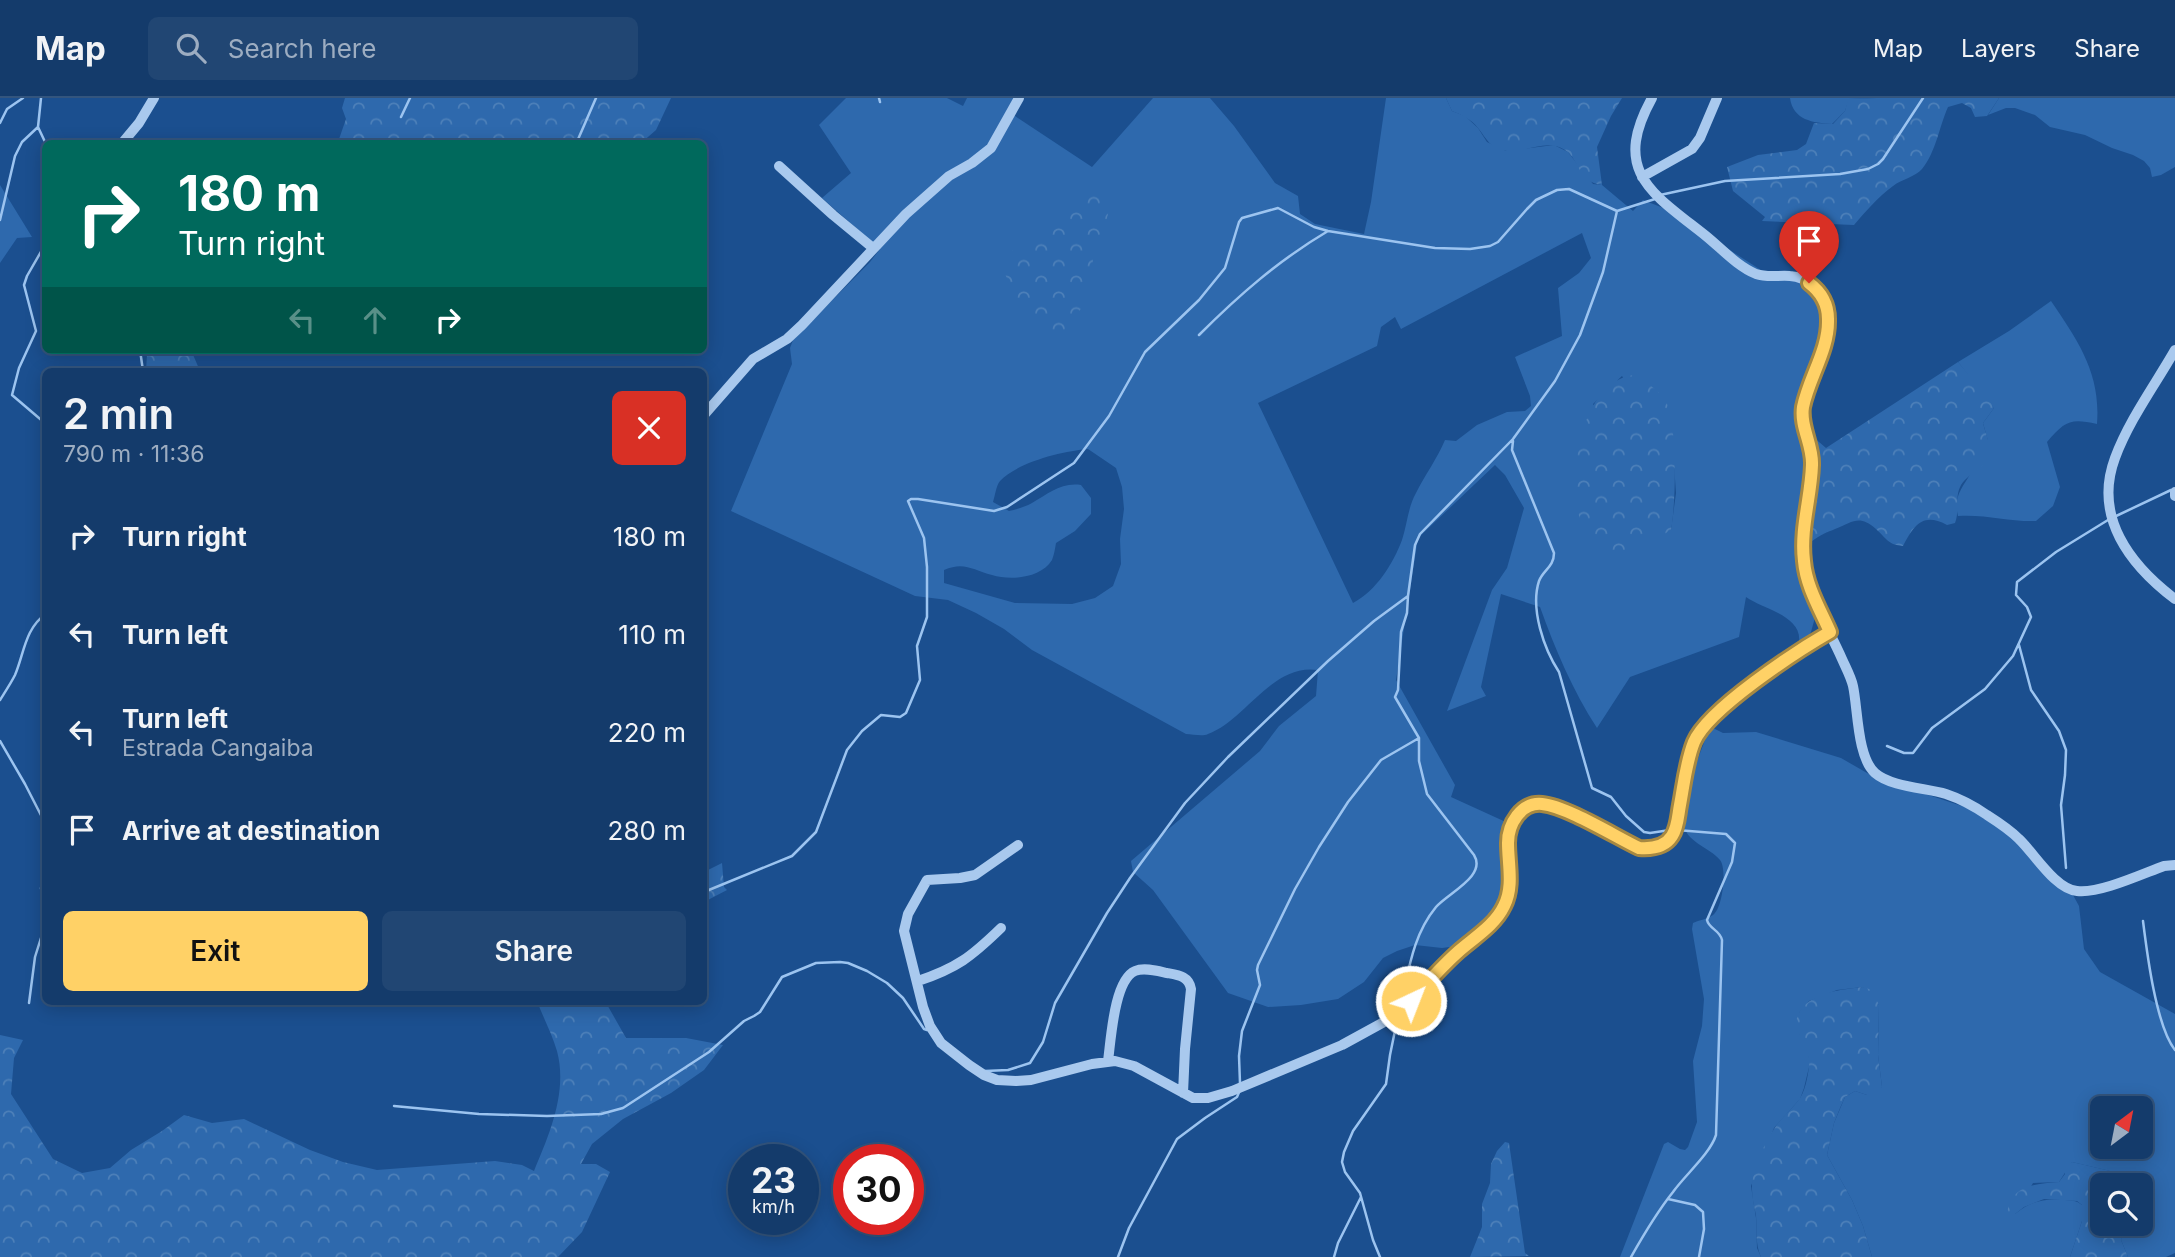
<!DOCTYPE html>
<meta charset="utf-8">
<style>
body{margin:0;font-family:Inter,sans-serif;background:#214673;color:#f1f3f6;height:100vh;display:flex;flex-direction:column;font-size:26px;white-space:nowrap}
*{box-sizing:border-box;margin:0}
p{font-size:23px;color:#9dadc1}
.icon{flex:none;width:38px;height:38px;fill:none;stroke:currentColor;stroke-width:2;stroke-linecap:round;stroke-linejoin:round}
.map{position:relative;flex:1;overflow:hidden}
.side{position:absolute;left:42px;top:270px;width:665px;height:637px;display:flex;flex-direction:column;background:#143b6b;border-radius:10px;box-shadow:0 4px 18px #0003,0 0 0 2px #33557e}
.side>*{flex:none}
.top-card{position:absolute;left:42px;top:42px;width:665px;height:214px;border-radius:10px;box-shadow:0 4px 18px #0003,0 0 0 2px #33557e;background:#00695c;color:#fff;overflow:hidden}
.needle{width:46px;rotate:32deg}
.controls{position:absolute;left:2090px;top:998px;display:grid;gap:14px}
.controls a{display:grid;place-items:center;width:63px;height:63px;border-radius:10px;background:#143b6b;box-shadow:0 4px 18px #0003,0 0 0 2px #33557e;font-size:35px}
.speed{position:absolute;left:728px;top:1046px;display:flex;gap:14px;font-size:35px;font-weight:700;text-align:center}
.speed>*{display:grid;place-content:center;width:91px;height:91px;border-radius:50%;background:#143b6b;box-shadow:0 4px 18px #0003,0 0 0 2px #33557e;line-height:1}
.speed small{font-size:18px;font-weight:400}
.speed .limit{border:10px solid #d22;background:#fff;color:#111}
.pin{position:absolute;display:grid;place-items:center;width:60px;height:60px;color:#fff;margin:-72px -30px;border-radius:50% 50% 50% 0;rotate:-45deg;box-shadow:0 0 7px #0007}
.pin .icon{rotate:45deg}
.me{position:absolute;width:77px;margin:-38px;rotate:43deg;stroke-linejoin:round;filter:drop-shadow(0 0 5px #0008)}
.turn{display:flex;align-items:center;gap:24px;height:147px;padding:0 21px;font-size:32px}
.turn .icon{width:91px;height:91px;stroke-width:2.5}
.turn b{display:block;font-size:49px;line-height:60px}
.lanes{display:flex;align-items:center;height:66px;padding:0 21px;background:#0003;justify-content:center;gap:35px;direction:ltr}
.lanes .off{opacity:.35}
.round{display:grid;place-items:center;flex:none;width:74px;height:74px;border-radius:10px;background:#214673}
.summary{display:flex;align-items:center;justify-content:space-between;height:119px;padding:0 21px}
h1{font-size:42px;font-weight:600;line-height:52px}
.action{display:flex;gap:14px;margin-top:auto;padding:14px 21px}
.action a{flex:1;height:80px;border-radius:10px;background:#ffd166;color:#111;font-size:28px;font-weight:600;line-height:80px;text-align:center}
.action a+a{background:#214673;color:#f1f3f6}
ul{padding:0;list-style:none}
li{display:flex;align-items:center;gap:21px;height:98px;padding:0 21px}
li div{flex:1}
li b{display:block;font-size:26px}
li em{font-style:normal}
header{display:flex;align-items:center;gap:42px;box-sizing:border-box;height:98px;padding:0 35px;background:#143b6b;border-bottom:2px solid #33557e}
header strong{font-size:33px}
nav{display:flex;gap:38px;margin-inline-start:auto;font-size:24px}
.search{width:490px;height:63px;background:#214673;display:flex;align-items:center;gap:18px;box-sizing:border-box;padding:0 24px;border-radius:10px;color:#9dadc1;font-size:26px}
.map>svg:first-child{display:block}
</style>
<header>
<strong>Map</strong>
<div class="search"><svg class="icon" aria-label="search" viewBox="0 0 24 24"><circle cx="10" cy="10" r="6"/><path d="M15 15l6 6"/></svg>Search here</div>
<nav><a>Map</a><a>Layers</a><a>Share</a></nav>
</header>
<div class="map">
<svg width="2175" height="1159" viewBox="0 0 2175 1159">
<defs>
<pattern id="forest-crowns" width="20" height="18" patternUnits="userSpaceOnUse" patternTransform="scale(1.75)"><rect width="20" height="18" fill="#2e69ad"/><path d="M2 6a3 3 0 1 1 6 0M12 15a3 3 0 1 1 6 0" fill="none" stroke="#4d80b9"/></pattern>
</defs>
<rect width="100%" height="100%" fill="#1b4f8f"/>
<!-- grass -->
<path fill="#2e69ad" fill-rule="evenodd" d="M846 0H947L963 8 967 0H1017L1012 16 1092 69 1153 0H1210L1234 28 1275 85 1298 98 1300 116 1315 126 1364 136 1371 104 1386 0H1446L1452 13 1465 18 1478 30 1487 44 1506 53 1554 47 1568 54 1593 86 1602 87 1633 113 1643 102 1666 111 1778 183 1805 176C1847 201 1810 237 1826 268L1812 292 1808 311 1818 374 1814 398 1811 444 1807 461 1819 505 1811 534 1804 545 1798 549C1807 518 1764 512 1746 499L1739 539 1630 579 1597 630C1573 593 1555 551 1540 509L1501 496 1481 589 1486 598 1447 613 1492 492 1507 470 1524 410 1505 377 1495 367 1418 440 1396 582 1455 687 1451 699 1508 725 1507 784 1497 816 1457 848 1442 850 1415 847 1397 853 1383 860 1364 884 1338 901 1301 907 1268 909 1228 895 1153 792 1133 774 1131 763 1260 653 1279 628 1316 598 1318 572C1272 565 1246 622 1208 636 1202 639 1193 636 1186 636L1032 552 1004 531 976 515 948 502 915 498 731 413 792 266 790 250 793 242 870 164 880 151 822 100 851 75 819 27ZM1582 135 1591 160 1579 175 1558 190 1562 238 1515 259 1530 298 1531 308 1525 313 1507 314 1477 327 1456 343 1445 342C1437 361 1425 377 1416 395 1408 409 1407 427 1402 442 1393 466 1376 493 1353 505L1258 305 1377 248 1381 229 1395 219 1401 231ZM1622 278 1674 367 1676 395 1671 432 1593 306ZM1088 351 1116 370 1122 389 1124 411 1120 441 1121 466 1113 488 1095 500 1072 506 1015 505 944 485V472C964 463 973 472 992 477 1011 483 1041 480 1052 462 1054 457 1055 451 1056 445L1075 433 1091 416V400L1081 387C1061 384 1048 396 1032 405 1025 409 1017 411 1009 413L993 404C995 398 996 388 1000 383 1018 364 1063 353 1088 351Z
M1790 0H1877L1849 1 1845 13 1832 26C1813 25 1793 22 1790 0Z
M1999 0H2175V69L2161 77 2152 79 2150 70 2144 63 2133 57 2112 50 2085 37 2050 29 2035 17 2015 10H2006L1988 17Z
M0 87 32 139 17 140 0 165Z
M2051 203C2078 243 2101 275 2097 326 2070 320 2065 323 2047 344L2060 389 2053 408 2036 423C2010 424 1985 416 1958 418 1953 399 1962 390 1971 375 1977 365 1982 354 1988 343L1983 325 1994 310 1958 264 2009 233Z
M1713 630 1723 635 1756 634 1841 660 1874 679 1974 712 2009 736 2061 790 2073 797 2079 808 2084 851 2100 874 2175 916V1155L2166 1159H2128L2121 1142 2123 1125H2140V1087H2136L2131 1078 2072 1064 2059 1084 2033 1085 2015 1116C2030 1103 2045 1100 2065 1102 2073 1103 2076 1102 2082 1107V1123L2070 1159H1872L1863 1128 1852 1102 1827 1057 1834 1025 1845 999 1855 993 1867 997 1882 989 1878 957 1879 907 1863 889 1837 892 1809 903 1799 915V935L1806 945 1810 965 1804 990 1800 1001 1774 1030 1751 1088 1756 1120 1757 1150 1761 1159H1620L1664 1046 1668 1044 1680 1051 1685 1052 1688 1049 1697 1024 1693 963 1702 928 1704 901 1692 831 1693 825C1699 822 1708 821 1713 817 1723 810 1727 770 1720 762 1710 750 1689 745 1684 729 1678 708 1701 653 1709 632ZM2102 1010H2140V1048H2102Z"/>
<!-- forest -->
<path fill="url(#forest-crowns)" d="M345 0H671L656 32 641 45H341L338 44 346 21 342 10Z
M1446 0H1622L1611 18 1597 49 1602 87C1577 84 1581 63 1565 52 1546 40 1527 55 1507 53 1490 51 1487 41 1478 30 1471 21 1462 17 1452 13Z
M1877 0H1999L1987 18 1975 19 1971 10 1962 5 1948 9C1939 29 1936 54 1922 71 1915 79 1902 81 1893 88 1878 99 1866 113 1854 127L1762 123 1765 119 1733 93 1727 69 1758 57 1797 52 1806 46 1814 25 1833 26 1845 13 1848 1Z
M1097 80 1111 100 1107 121 1093 151V178L1086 201 1073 225 1059 240C1028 226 1013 193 999 164Z
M165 252H191L200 273H146L147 257Z
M1958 264 1990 302 1994 310 1983 325C1985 334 1990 345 1990 353 1989 369 1969 374 1961 387 1954 400 1960 413 1955 425L1947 427C1923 414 1914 427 1903 448 1888 447 1886 440 1876 431 1859 416 1853 424 1835 431 1823 436 1822 436 1811 444L1814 398 1818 374 1812 338 1826 350Z
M1635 277C1645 284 1658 291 1665 302 1678 323 1676 407 1671 432L1633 454 1612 456C1599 445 1582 432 1578 414 1568 372 1583 281 1635 277Z
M722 765 724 789 727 792 704 804V774Z
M1863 889 1872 892 1879 907 1878 957 1882 989 1876 997H1867L1855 993 1845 999 1840 1010 1834 1025 1827 1057 1852 1102 1863 1128 1872 1159H1761C1755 1146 1757 1131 1756 1117 1754 1108 1752 1100 1752 1091 1751 1072 1764 1047 1774 1031 1780 1021 1790 1013 1798 1003 1805 995 1808 978 1809 968 1811 948 1788 931 1800 913 1814 893 1841 892 1863 889Z
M537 903H605L626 940H686L723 947 704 972 671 995 623 1021 592 1046 581 1066H596L610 1074 582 1134 558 1159H0V937L23 942 14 960 11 996 53 1061 82 1075 110 1070 131 1052 162 1033 184 1017 212 1025 244 1021 310 1052 343 1064 377 1072 495 1063 522 1067 534 1073C549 1037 568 994 557 953 552 936 543 919 537 903Z
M1505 1044 1509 1045 1525 1155 1529 1158 1470 1159 1482 1129V1106L1490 1085 1491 1066 1497 1053Z
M2072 1064 2132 1078 2136 1087H2102V1125H2123L2121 1142 2128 1159H2070L2082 1123V1107L2077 1103 2044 1101 2024 1109 2015 1116 2007 1117C2010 1087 2035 1086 2059 1084L2065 1076V1069Z"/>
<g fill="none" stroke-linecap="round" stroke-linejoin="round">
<!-- stream -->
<path stroke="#9cc4f0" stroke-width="2.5" d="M41 0 38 29 46 46
M879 0 880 4
M401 19 410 0
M0 25 7 11 23 0
M576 46 596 0
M1660 97 1725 83 1840 76 1868 71 1878 66 1883 61 1923 0
M0 122 15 58 22 44 38 29
M46 145 27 178 24 187 36 233 19 270 12 297 46 326
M1199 237C1239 197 1279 162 1328 133
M140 252 143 273
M1513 343 1512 352 1554 455C1554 469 1543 472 1539 483 1530 511 1544 551 1559 574L1592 690 1611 699 1626 718 1644 734 1650 735 1670 732
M2114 419 2171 392
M2019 547 2031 592 2059 633 2066 652 2065 677 2061 707 2066 770
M0 602C5 594 11 585 15 577 24 556 25 530 46 516
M0 643 25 686 46 727
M1887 648 1904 655H1913L1932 630 1985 591 2013 558 2031 519 2027 509 2016 497 2017 484 2056 454 2108 422
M46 778 41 790 46 822
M704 794 792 758 816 734 847 652 862 633 881 617 900 619 906 615 920 582 917 548 927 519V469L924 440 908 403 911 401H918L994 413 1007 409 1074 365 1109 318 1145 254 1199 202 1225 170 1239 124 1242 120 1278 110 1314 129 1328 133 1435 150 1470 151 1490 148 1498 144 1527 111 1536 102 1557 92 1569 91 1617 113 1655 101
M2143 823C2147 855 2156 928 2175 952
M29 905 35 859 46 824
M1401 905C1409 871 1413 837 1436 809 1448 795 1487 778 1474 757L1427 696 1419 663V640L1395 599 1398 592 1401 534 1407 515 1408 498 1415 447 1420 436 1513 341 1555 283 1580 237 1603 174 1617 113
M985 973 1008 972 1030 965 1043 944 1055 905 1107 815 1130 780 1185 705 1228 659 1328 563 1374 523 1408 498
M1240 985 1239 958 1242 933 1260 887 1257 872 1258 867 1295 791 1319 749 1348 704 1381 662 1419 640
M394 1008 479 1016 547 1018 601 1016 623 1010 709 954 744 923 754 918 760 914 782 879 816 865 840 864 848 865 867 873 887 885 903 900 924 931 927 932
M1668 1101 1695 1107 1703 1114 1704 1131 1699 1159
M1118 1159 1129 1130 1177 1041 1205 1020 1237 999 1240 992
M1334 1159 1338 1145 1361 1099
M1380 1159 1373 1142 1360 1095 1345 1074 1342 1064 1344 1054 1353 1033 1386 986 1390 957 1398 918
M1631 1159C1644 1136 1657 1114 1673 1094 1685 1077 1710 1056 1716 1037L1722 842C1720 832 1709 831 1707 822L1732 764 1735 745 1726 736 1677 732"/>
<!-- minor -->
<path stroke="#a9c9ee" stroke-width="10" d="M1652 0C1611 74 1652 95 1706 138 1722 151 1737 168 1756 176 1768 180 1778 177 1790 178 1807 179 1823 193 1827 209 1835 247 1805 278 1803 314 1802 331 1812 347 1812 364 1812 405 1796 443 1808 483 1815 510 1831 536 1842 561 1846 570 1851 579 1853 588 1858 611 1857 659 1875 675 1891 689 1926 690 1946 696 1961 701 1974 708 1987 717 1998 724 2009 731 2019 741 2034 755 2055 791 2077 793 2099 796 2142 776 2164 768L2175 767
M124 43 139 25 154 0
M779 68 833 117 873 150
M1642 79 1692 51 1700 40 1717 0
M2175 252C2155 287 2129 322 2115 360 2093 419 2130 467 2175 501
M704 317 753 261 787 241 802 227 906 116 949 78 972 65 991 50 1019 0
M2175 394V398
M1018 747 975 777 960 780 927 782 908 816 904 833 923 909 930 928 941 945 969 967 984 977 997 982 1016 983 1031 982 1092 966 1115 963 1134 968 1193 1000H1208L1232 993 1342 947 1393 919 1459 853 1496 821 1502 812 1509 792 1508 739 1512 724 1517 718 1524 711 1534 706 1554 709 1639 750C1652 751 1665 749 1672 737 1677 730 1678 720 1679 712 1683 690 1685 665 1694 644 1708 611 1797 553 1830 534
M918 883C957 870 971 859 1001 830
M1108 963C1111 942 1114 882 1135 873 1144 869 1158 873 1167 875 1178 877 1189 878 1191 891L1185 951 1183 995"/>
</g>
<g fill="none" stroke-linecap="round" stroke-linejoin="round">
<!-- route casing -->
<g stroke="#a68842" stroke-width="18">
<path id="route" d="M1411 903C1426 886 1442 868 1459 853 1475 839 1495 827 1504 808 1514 789 1508 766 1508 745 1508 726 1521 704 1542 706 1566 708 1616 739 1639 750 1652 751 1665 749 1672 738 1678 729 1678 717 1680 707 1684 686 1686 664 1694 644 1708 611 1797 553 1830 534 1820 511 1806 488 1804 463 1800 431 1811 399 1812 367 1813 347 1800 329 1803 309 1809 279 1829 252 1828 221 1828 205 1821 194 1809 185"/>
</g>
<!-- route -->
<use href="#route" stroke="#ffd166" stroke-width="12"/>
</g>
</svg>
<div class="controls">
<a><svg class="needle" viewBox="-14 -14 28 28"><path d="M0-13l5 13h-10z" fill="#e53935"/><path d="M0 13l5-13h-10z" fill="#9dadc1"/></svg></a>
<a><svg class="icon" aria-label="search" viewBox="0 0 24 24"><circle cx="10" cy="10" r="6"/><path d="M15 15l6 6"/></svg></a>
</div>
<div class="speed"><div>23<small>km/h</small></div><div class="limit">30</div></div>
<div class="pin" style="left:1809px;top:185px;background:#d93025"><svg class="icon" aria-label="arrive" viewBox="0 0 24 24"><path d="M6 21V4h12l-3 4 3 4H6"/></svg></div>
<svg class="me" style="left:1411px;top:903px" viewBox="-20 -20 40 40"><circle r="17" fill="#ffd166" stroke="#fff" stroke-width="3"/><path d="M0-11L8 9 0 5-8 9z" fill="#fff"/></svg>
<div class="top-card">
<div class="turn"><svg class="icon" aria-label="right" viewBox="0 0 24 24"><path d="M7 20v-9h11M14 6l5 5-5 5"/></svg><div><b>180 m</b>Turn right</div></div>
<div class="lanes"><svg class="icon off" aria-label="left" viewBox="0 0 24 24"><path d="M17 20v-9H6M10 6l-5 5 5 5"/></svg><svg class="icon off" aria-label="ahead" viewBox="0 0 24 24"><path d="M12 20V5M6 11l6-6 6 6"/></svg><svg class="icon" aria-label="right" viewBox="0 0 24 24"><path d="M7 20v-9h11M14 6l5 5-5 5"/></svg></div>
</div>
<section class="side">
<div class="summary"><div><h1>2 min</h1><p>790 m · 11:36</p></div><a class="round" style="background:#d93025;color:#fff"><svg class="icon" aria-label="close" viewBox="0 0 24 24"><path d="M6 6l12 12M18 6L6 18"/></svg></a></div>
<ul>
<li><svg class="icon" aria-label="right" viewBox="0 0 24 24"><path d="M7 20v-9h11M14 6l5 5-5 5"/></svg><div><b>Turn right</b></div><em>180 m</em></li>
<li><svg class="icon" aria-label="left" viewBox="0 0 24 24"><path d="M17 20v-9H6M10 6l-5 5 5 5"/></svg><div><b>Turn left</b></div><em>110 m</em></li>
<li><svg class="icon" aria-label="left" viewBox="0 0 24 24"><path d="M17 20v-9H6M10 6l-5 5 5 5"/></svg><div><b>Turn left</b><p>Estrada Cangaiba</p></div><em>220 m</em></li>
<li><svg class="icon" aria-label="arrive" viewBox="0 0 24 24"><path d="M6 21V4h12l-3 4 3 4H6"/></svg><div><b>Arrive at destination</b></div><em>280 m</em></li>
</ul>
<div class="action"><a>Exit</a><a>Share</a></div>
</section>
</div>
